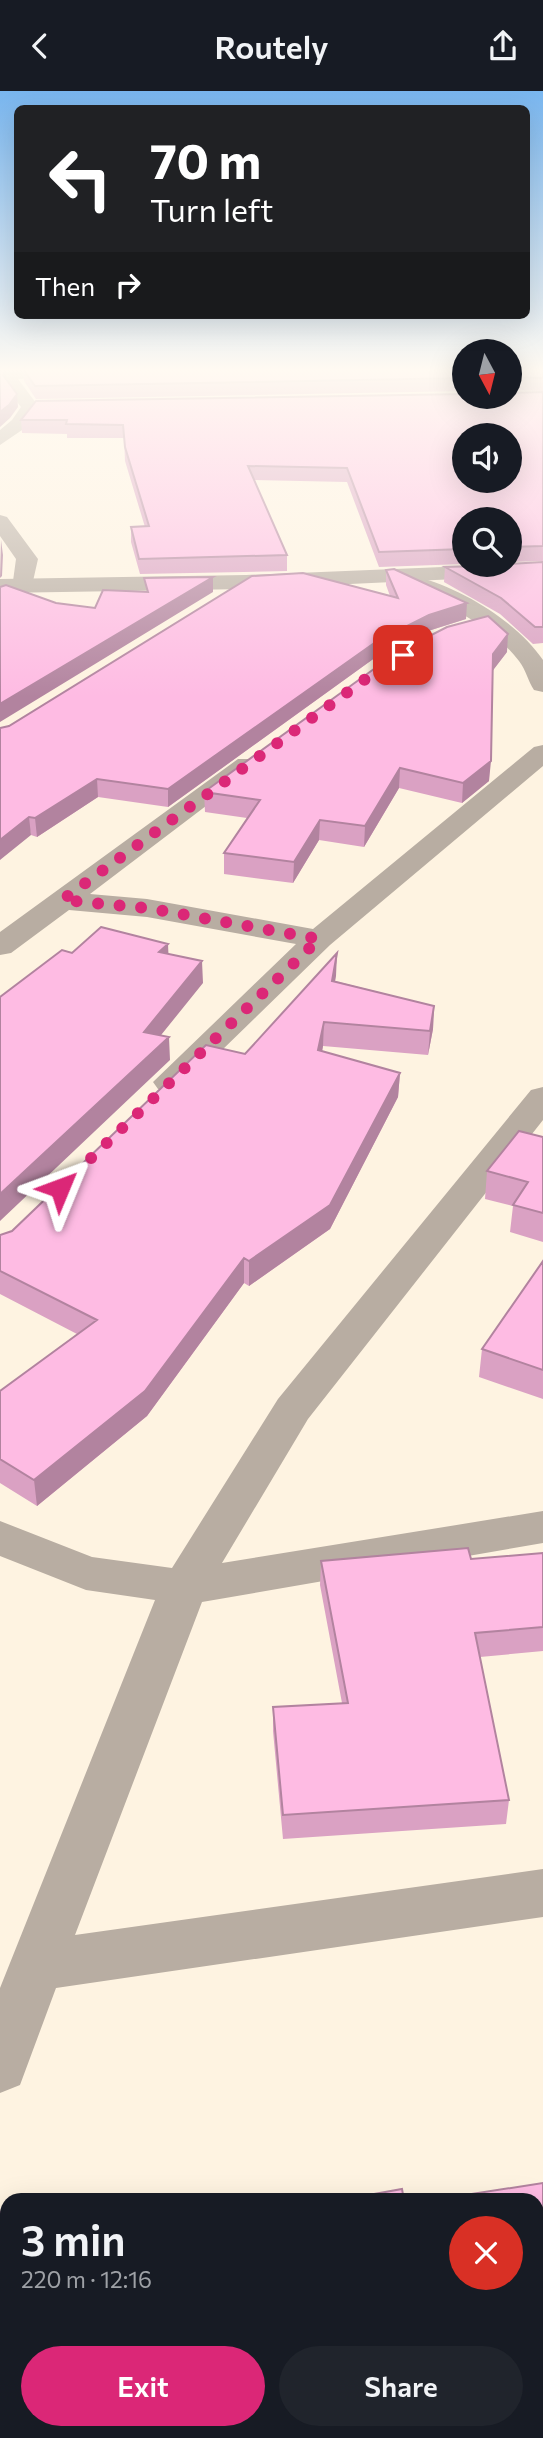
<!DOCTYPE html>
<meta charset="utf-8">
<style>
body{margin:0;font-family:Commissioner,sans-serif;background:#20242c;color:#f1f3f6;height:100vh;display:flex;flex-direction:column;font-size:26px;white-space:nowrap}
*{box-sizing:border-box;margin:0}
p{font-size:23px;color:#9ea1a6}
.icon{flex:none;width:38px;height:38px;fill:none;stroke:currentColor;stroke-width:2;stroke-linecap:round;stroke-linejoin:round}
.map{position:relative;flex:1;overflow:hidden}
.panel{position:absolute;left:0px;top:2102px;width:544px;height:247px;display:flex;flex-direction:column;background:#171b24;border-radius:21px 21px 0 0;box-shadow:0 7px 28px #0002}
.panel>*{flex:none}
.top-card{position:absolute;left:14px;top:14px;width:516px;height:214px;border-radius:10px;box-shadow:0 7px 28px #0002;background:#202124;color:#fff;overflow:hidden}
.needle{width:46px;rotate:173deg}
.tools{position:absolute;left:452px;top:248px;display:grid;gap:14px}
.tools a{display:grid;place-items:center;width:70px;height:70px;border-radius:50%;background:#171b24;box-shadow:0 7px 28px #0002;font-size:35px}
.pin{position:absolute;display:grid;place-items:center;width:60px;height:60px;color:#fff;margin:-30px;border-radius:14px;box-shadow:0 4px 10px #0006}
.me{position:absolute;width:77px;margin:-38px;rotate:46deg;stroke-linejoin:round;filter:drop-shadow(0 0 5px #0008)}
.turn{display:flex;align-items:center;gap:24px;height:147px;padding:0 21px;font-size:32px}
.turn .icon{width:91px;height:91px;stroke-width:2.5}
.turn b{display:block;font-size:49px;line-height:60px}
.then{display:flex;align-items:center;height:66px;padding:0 21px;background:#0003;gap:14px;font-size:26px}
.round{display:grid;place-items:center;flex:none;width:74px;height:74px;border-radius:37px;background:#20242c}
.head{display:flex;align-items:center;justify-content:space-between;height:119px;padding:0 21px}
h1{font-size:42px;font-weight:600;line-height:52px}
.cta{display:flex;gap:14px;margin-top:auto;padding:14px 21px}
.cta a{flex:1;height:80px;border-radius:42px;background:#db2777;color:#fff;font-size:28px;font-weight:600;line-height:80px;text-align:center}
.cta a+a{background:#20242c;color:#f1f3f6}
header{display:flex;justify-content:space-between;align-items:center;height:91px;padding:0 21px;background:#171b24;font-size:32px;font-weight:600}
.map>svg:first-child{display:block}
</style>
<header><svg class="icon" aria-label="back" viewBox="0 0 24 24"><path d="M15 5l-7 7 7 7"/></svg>Routely<svg class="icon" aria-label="share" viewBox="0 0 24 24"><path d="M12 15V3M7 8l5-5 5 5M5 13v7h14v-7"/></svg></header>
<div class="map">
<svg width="543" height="2347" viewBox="0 0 543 2347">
<rect width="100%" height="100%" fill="#fef3e1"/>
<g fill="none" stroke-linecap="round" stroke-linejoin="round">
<!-- minor -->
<path fill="#b8ada2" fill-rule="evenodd" d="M37 277H140L132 282 18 288 39 316 25 337 0 354V339L12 329 21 316 0 289V279Z
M0 424 7 426 38 468 31 499 0 510V495L13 490 16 468 0 445Z
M418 486C463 498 517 531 543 569V601L534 599C528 590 526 579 519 570 492 535 450 515 410 498L407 493Z
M543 654V675L330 854 182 998 170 1001 158 998 153 991 296 853 147 826 69 819 11 862 0 864V841L238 668H256L260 674 90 803 147 808 313 838 534 656Z
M543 996V1029L308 1328 222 1472 543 1420V1452L202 1511 75 1844 543 1778V1826L56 1897 20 1994 0 2002V1897L155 1509 86 1499 0 1465V1430L92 1466 172 1477 278 1308 531 999Z"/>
<!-- tertiary -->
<path fill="#b8ada2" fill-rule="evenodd" d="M543 472V484L246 498 0 502V488L246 484Z"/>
</g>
<!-- wall -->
<path fill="#daa1c3" d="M464 277V300L36 308 24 290 23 278Z
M509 277H543V300L509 299Z
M543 301V470L509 471V429H464V473L379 476 347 391 254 389 287 464V480L140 483 131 451V436H145L125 370 124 347H67V343L22 342 21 329Z
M543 471V552L533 553 500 523 444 491 445 476Z
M386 479 466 528 428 540 376 566 168 716 98 706 37 746 31 744 9 635 390 505 386 494Z
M507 561 492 580 489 690 462 712 399 697 364 756 319 749 293 792 224 783V762L247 727 205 721 204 701Z
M337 862 335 890 434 915 433 938 428 964 323 955 322 960 400 982 398 1006 330 1138 249 1195 244 1192 147 1325 37 1415 0 1392V1300L77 1243 0 1203V1144L12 1140 245 963Z
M543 1046V1151L510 1141 513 1115 485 1108 487 1080Z
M543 1170V1308L479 1286 482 1258Z
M543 1462V1560L480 1566 509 1709 506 1733 283 1748 273 1640V1616L342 1612 320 1494 321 1470 471 1468Z
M543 2092V2255L537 2256V2109Z
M7 2120V2342H114L83 2347H0V2121Z"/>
<!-- shaded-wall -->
<path fill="#b2839f" d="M6 278 7 291 3 284Z
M17 303 18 316 10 327 0 336V321Z
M1 449 3 464 2 485 0 487Z
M213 486V501L0 631V613Z
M467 512 466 528 428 540 376 566 168 716V698L377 550 429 524Z
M508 543 507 561 491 582 493 563Z
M491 670 489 690 462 712 463 692Z
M400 677 399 697 364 756 365 735Z
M97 688 98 706 37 746 35 727Z
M29 726 31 744 0 769V749Z
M320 729 319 749 293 792 294 771Z
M168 853 169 876 159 861Z
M337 862 336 885 331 912 332 890Z
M202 870 203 892 145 964 144 941Z
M434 915 433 938 428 964 430 940Z
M324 931 323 955 318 983V959Z
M169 946 170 969 0 1130V1103Z
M400 982 398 1006 330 1138 249 1195V1170Z
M244 1167V1192L147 1325 37 1415 34 1389Z"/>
<!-- building -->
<path fill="#febbe3" stroke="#b2839f" stroke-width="2" fill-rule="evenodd" d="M34 277H464V287L35 295 23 278Z
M509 277H543V287L510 286 509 287Z
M0 278H6L3 284 17 303 9 314 0 321Z
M543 301V455L509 456V429H464V458L379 461 347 377 248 375 287 464 139 468 131 436 149 435 125 356 123 334 66 333 67 329H21L36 310 464 303V306H509V302ZM464 345H509V390H464Z
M543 471V536H535L501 507 445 476 509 474V473Z
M394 478 467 512 429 524 377 550 168 698 97 688 35 727 29 726 0 749V637L9 635 252 485 303 482 398 507 386 479Z
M213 486 0 613V496L6 494 56 512 95 517 103 499 148 501 144 487Z
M488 525 508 543 493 563 491 670 463 692 400 677 365 735 320 729 294 771 224 762 260 709 204 701 396 562 447 536Z
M101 836 168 853 159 861 202 870 144 941 169 946 0 1103V906L62 859 72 862Z
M337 862 332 890 434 915 430 940 324 931 318 959 400 982 330 1114 249 1170 244 1167 145 1300 34 1389 0 1368V1300L97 1229 0 1180V1144L12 1140 206 954 245 963Z
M519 1040 543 1046V1122L513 1114 528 1091 487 1080Z
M543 1170V1279L482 1258Z
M468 1457 471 1468 543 1462V1536L475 1542 509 1709 283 1724 273 1616 348 1612 321 1470Z
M543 2092V2232L537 2233V2109H433Z
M402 2098 404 2109H341Z
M7 2120V2337L0 2338V2121Z"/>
<!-- sky -->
<linearGradient id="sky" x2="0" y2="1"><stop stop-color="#79b6ef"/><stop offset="0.46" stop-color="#fffaf2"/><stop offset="1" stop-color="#fffaf2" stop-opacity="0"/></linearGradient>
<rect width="543" height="606" fill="url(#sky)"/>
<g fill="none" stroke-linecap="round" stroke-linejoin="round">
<!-- route -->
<path stroke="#db2777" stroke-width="12" stroke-dasharray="0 21.6" d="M60 1097 319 848 147 817 62 809 386 573 403 564"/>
</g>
</svg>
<div class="tools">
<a><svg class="needle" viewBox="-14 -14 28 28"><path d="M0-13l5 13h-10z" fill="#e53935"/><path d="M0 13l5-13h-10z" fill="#9ea1a6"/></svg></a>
<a><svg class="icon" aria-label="sound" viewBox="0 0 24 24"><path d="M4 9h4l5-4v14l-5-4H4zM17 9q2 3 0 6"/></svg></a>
<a><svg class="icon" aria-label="search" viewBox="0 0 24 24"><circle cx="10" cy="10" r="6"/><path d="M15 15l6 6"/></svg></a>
</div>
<div class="pin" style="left:403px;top:564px;background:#d93025"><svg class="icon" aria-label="arrive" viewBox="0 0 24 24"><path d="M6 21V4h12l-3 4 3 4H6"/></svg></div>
<svg class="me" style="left:60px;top:1097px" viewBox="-20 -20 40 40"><path d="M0-17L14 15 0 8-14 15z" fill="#db2777" stroke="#fff" stroke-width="4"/></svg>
<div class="top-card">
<div class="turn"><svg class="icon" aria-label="left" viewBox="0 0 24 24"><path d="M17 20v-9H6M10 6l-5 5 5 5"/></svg><div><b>70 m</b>Turn left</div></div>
<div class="then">Then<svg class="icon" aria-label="right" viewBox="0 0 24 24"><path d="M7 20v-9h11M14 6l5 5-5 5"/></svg></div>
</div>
<section class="panel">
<div class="head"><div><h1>3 min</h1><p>220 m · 12:16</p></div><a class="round" style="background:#d93025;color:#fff"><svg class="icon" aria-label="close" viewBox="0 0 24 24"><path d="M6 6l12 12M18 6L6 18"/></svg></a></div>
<div class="cta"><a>Exit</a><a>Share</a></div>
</section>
</div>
